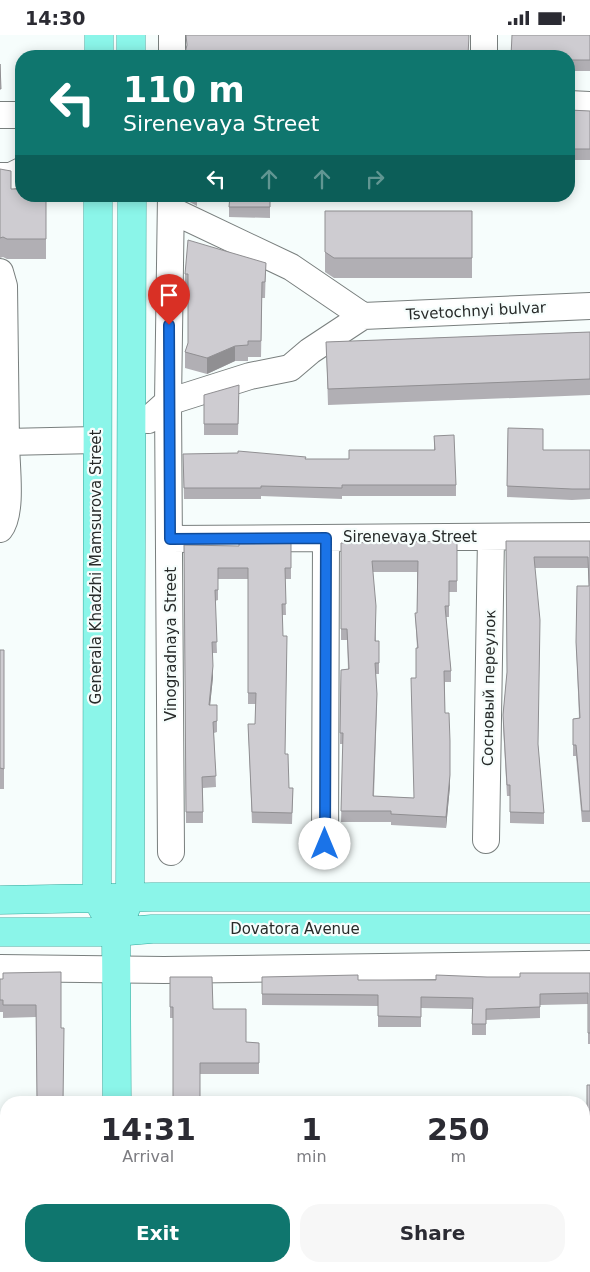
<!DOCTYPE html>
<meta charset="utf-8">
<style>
body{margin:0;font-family:"DejaVu Sans",sans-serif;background:#f7f7f7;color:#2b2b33;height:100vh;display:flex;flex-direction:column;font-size:19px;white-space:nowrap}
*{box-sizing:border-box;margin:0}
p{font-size:16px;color:#7c7c81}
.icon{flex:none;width:28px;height:28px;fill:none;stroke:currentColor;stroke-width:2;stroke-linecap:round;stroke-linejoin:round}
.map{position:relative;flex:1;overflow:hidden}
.panel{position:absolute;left:0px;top:1061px;width:590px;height:176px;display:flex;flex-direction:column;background:#fff;border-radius:20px 20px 0 0;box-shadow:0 2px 12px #0003}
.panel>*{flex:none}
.top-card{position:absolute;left:15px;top:15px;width:560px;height:152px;border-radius:20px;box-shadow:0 2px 12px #0003;background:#0f766e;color:#fff;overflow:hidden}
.pin{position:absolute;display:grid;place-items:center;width:42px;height:42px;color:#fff;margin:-51px -21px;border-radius:50% 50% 50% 0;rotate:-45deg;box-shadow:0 0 5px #0007}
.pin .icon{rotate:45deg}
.me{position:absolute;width:55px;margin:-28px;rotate:0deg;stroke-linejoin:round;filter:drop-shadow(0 0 4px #0008)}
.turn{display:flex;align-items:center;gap:18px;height:105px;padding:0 25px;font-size:22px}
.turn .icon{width:65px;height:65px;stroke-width:2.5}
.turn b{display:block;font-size:35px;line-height:42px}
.lanes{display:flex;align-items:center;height:48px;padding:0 25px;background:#0003;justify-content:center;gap:25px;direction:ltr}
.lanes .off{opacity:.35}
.eta{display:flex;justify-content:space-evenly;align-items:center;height:85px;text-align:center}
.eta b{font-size:30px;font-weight:800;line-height:35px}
.cta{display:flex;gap:10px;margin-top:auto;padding:10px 25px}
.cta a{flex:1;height:58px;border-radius:20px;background:#0f766e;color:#fff;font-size:20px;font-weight:800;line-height:58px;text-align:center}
.cta a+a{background:#f7f7f7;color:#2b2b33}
.status{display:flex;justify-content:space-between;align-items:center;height:35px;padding:0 25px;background:#fff;direction:ltr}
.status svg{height:14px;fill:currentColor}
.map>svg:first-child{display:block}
</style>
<div class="status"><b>14:30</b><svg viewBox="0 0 49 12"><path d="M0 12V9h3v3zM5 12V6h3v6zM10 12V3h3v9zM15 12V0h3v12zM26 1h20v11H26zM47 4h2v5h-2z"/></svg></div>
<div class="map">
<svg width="590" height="1237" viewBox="0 0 590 1237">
<rect width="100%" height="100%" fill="#f6fdfc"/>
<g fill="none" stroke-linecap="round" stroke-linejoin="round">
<!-- minor casing -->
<g stroke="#797f7e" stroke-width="28">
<path id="minor" d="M172 0V21
M484 21V0
M569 69 590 70
M0 80H21
M0 141H11L21 136
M171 161 168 367 171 817
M171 175 291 232 363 281
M0 237 4 251 6 407 96 405
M363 281 590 271
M131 384 148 385 168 367 250 341 290 333 310 316 363 281
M0 407H6C6 429 13 478 0 494
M170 504 590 501
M486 805 491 502
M325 809 326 503
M0 933 164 935 590 929
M584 1174H590
M0 1183H6"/>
</g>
<!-- major casing -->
<g stroke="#36aa9d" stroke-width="29">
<path id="major" d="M131 0V21
M99 21V0
M98 161 97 864 116 897
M0 865 152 862H590
M0 897H116L152 894H590
M117 1068 116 897 130 863 132 161
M117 1231V1237"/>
</g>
<!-- minor -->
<use href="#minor" stroke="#fff" stroke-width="26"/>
<!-- major -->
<use href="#major" stroke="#8bf5e9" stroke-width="28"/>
</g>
<!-- wall -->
<path fill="#b1afb4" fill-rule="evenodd" d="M590 0V36H569V21Z
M569 75 590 76V125H569Z
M0 134 11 154 46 161V224H7L3 222 0 223Z
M185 161H197V171L186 165Z
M270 161V183L229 182V172Z
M325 176H472V243H334L325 237Z
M266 228 265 263H262L261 322H248V326H235L207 339 185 333V317L188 308V255H185V239Z
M590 297V360L328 370 326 307Z
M204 360 239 361 238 400H204Z
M508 393 543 415H590V464L572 465 507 462Z
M434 401 456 450V461H342V464L261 461V464H184L183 419 306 424H349L434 415Z
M457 506V557H449V582H446L451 636V647H445V678L450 751 446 793 391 790V787H341L343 709H340L341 635 348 634 347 605H341V508ZM373 537H417V578H415L417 613 414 763 374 761 377 670 376 639H379V628L376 606Z
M506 506H590V787H582L576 721H573V684L579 683 576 607 589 551 588 533H535L538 710 544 778V789L510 788V761H507L503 691V680L507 638Z
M291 507V544H285L286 580H282L285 719 289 753H293L292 789 252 788 248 689H255L256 669H248V544H218V565L215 566 217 618H212L213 642 210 670H217V697L214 698 216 752 203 753V788H186L184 510 239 511Z
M0 615H4V754H0Z
M3 938 61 993 63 1068H37L36 982 3 983V977H0V944H3Z
M590 938V1009H588V969L540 970V983L486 985V1000H472V974L421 973V992H378V971L262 970V942L358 945H436L487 942H520Z
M170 942 213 974 246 1007 259 1008V1039H200V1063L173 1068V983H170Z
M590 1050V1142H584V1107H587Z
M0 1109H6V1148L0 1149Z
M544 1231V1237H228Z"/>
<!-- shaded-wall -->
<path fill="#908f92" d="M235 311V326L207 339V323Z
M213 631V642L209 681V670Z
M450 740V751L446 793V782Z"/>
<!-- building -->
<path fill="#ceccd1" stroke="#908f92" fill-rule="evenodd" d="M186 0H469L468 21H181L185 18 187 10Z
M512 0H590V25H569V21H511Z
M0 29 1 54H0Z
M569 75 590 76V114H569Z
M0 134 11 136V154H21V161H46V204H7L3 202 0 203Z
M230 161H270V172H229Z
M325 176H472V223H334L325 217Z
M188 205 266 228 265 247H262L261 306H248V310L235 311 207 323 185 317 188 308V239H185Z
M590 297V344L328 354 326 307Z
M239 350 238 389H204V360Z
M508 393 543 394V415H590V454H572L507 451Z
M454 400 456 450H342V453L261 451V453H184L183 419 238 418V416L306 422 305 424H349V415H435L434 401Z
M457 506V546H449V571H445L451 636H444L445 678H449L450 706V740L446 782 391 779V776H341L343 698H340L341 635 349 634 347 594H341V508ZM372 526H418L417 578H415L418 613H416V643H411L414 763 373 761 377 659 375 628H379V606H375L376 571Z
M506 506H590V776H582L576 710H573V684L580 683 576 607 577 551H589L588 522H534L540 585 538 709 544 778 510 777V750H507L503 680 507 637Z
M291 507V533H285L286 569H282L283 601H287L285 719H288L289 753H293L292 778 252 777 248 689H255L256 658H248V533H218V555H215L217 607H212L213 631 209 670H217V686L213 687 216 741 202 742 203 777H186L184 510 239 511V508Z
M0 615H4V734L0 733Z
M61 937V993H64L63 1068H41V1064H37L36 970H3V965H0V944H3V938Z
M520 938H590V998H588V958L540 959V972L486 974V989H472L473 963 421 962V982L378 981V960L262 959V942L358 940V945H436V940L487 942H520Z
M170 942H212L213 974H246V1007L259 1008V1028H200V1063H206V1068H173V972H170Z
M587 1050H590V1129H584V1107H587Z
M0 1109H6V1138H0Z
M0 1211H6V1231H41V1237H0Z
M584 1226H590V1237H561V1231H584Z
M174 1231H192V1237H174Z
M228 1231H544V1236L417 1237V1236H359V1237H228Z"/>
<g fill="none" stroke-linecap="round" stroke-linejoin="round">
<!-- route casing -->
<g stroke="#114b97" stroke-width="12">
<path id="route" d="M169 290 170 504 326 503 325 809"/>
</g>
<!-- route -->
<use href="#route" stroke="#1a73e8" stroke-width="9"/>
</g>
<g text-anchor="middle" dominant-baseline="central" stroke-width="4.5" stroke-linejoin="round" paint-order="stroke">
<!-- street labels -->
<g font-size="15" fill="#272a29" stroke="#f6fdfc">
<text transform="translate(476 276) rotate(-3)">Tsvetochnyi bulvar</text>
<text x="410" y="502">Sirenevaya Street</text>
<text transform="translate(96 532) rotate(-90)">Generala Khadzhi Mamsurova Street</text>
<text transform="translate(171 609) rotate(-90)">Vinogradnaya Street</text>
<text transform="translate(489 653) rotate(-89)">Сосновый переулок</text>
<text x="295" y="894">Dovatora Avenue</text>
</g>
</g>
</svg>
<div class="pin" style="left:169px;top:290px;background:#d93025"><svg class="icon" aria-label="arrive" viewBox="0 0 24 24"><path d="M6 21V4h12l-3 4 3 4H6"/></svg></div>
<svg class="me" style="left:325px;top:809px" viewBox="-20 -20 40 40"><circle r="19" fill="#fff"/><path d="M0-13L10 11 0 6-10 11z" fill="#1a73e8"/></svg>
<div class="top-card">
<div class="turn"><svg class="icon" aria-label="left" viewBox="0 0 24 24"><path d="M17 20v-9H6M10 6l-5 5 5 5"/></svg><div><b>110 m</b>Sirenevaya Street</div></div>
<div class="lanes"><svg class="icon" aria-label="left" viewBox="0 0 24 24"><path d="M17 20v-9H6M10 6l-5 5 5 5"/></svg><svg class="icon off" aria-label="ahead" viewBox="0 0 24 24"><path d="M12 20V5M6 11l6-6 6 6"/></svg><svg class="icon off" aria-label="ahead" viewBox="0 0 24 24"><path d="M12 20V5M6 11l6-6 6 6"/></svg><svg class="icon off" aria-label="right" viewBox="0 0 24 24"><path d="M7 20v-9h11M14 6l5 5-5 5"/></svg></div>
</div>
<section class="panel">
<div class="eta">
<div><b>14:31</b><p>Arrival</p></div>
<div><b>1</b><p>min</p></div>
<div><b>250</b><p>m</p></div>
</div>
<div class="cta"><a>Exit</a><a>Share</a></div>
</section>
</div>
